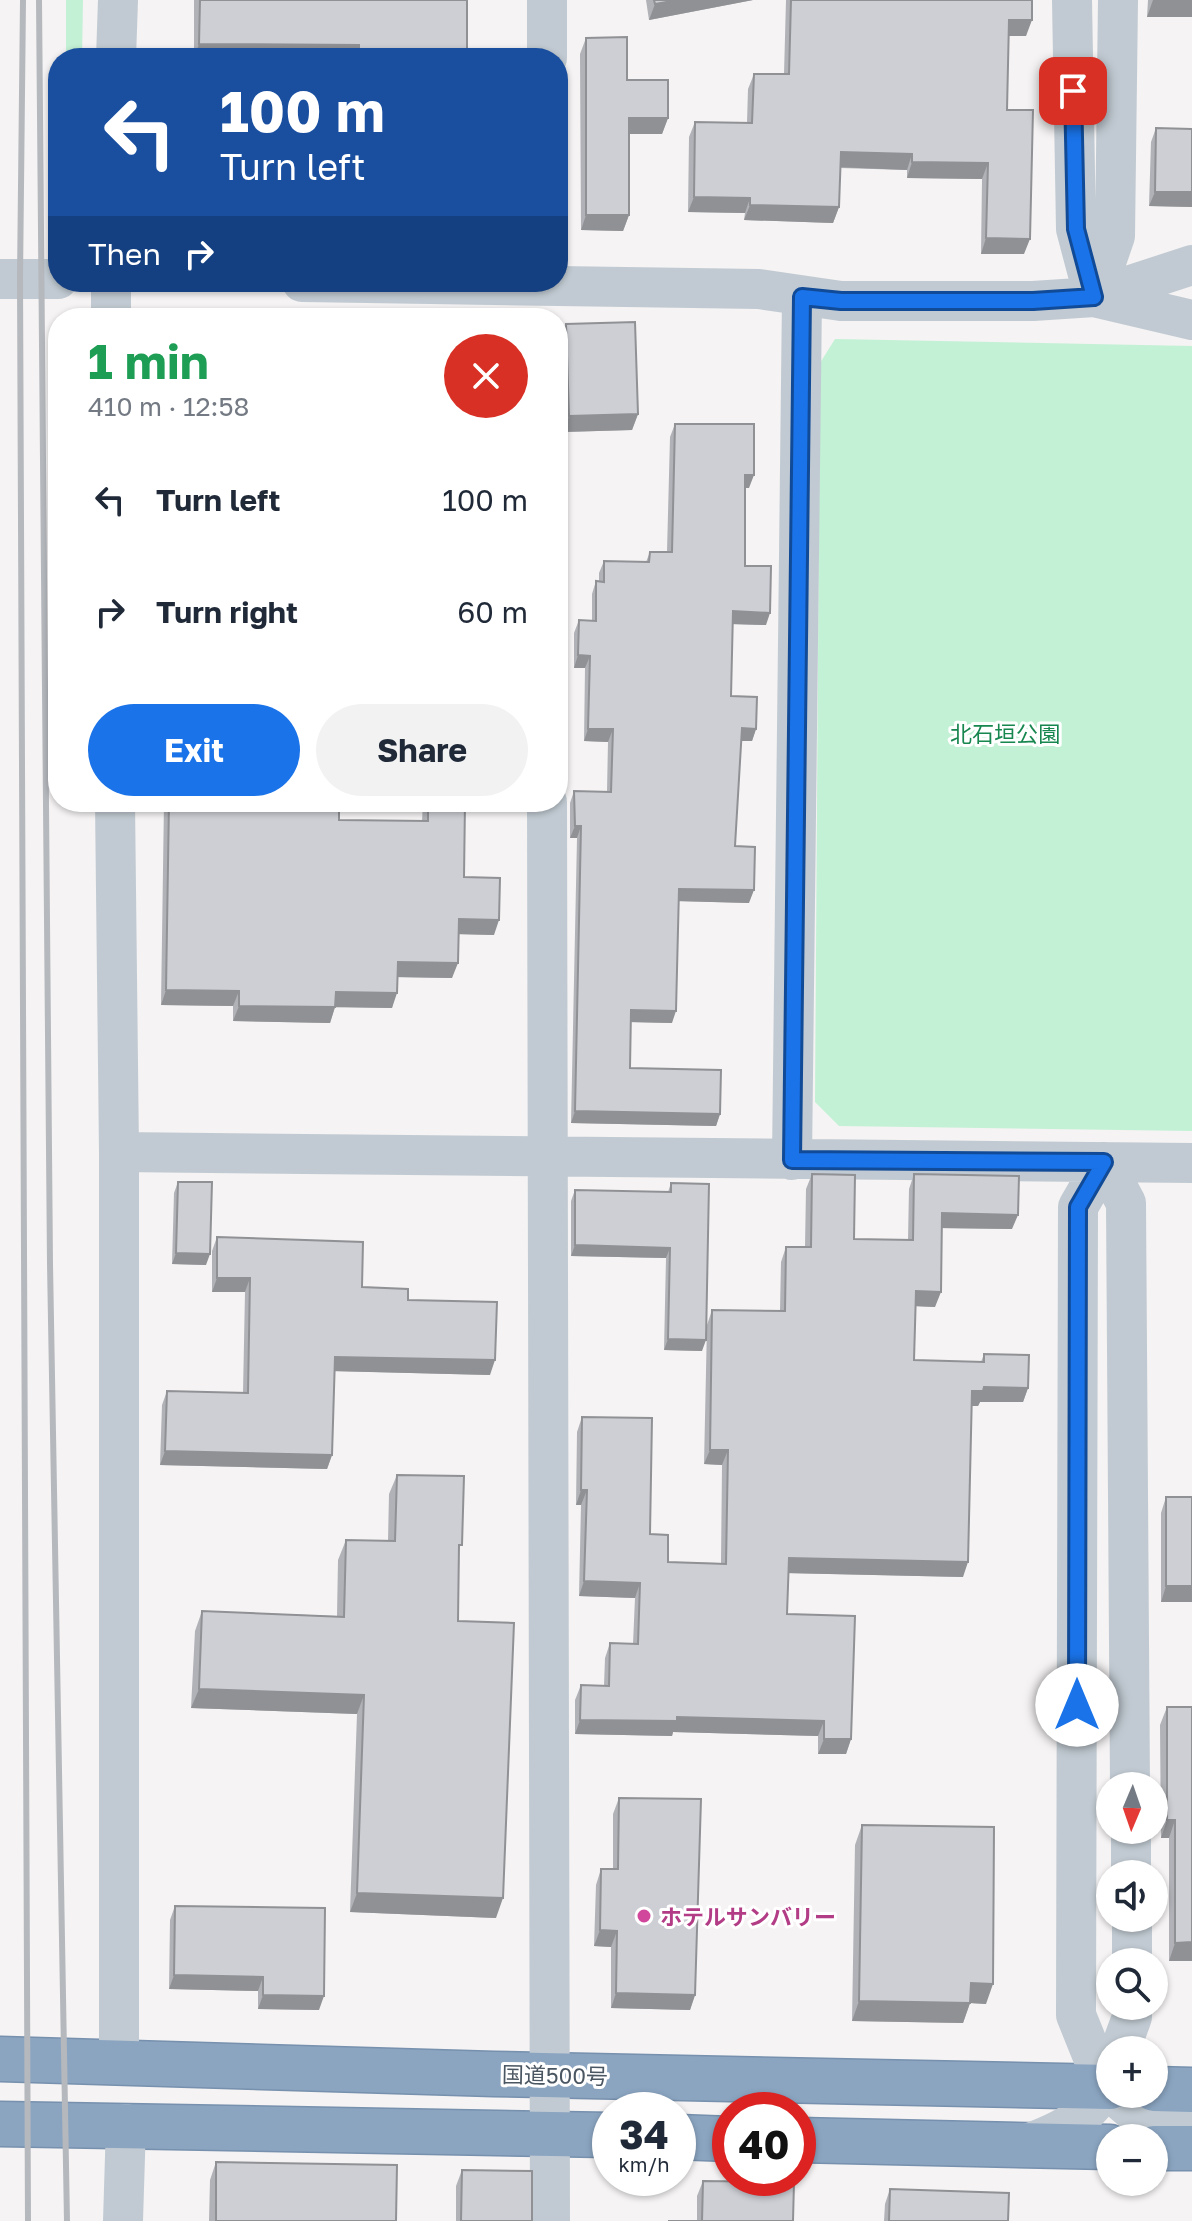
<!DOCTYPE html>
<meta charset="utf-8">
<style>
body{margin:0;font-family:"Golos Text","Noto Sans JP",sans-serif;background:#f2f2f3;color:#1f2937;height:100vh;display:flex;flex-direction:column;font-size:30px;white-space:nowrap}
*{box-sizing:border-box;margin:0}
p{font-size:26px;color:#747a83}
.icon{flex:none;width:44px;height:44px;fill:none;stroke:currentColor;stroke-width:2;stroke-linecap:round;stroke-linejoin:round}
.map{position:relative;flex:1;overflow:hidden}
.sheet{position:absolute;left:48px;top:308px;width:520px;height:504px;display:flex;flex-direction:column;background:#fff;border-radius:32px;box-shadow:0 2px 6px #0004}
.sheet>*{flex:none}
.banner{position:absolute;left:48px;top:48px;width:520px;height:244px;border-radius:32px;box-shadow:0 2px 6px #0004;background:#1a4fa0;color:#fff;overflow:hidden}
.needle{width:52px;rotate:182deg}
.tools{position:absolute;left:1096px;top:1772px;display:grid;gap:16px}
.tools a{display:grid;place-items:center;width:72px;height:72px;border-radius:50%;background:#fff;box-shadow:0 2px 6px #0004;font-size:40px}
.speed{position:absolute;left:592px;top:2092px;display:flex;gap:16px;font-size:40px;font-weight:700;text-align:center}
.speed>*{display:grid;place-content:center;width:104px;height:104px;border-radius:50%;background:#fff;box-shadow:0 2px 6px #0004;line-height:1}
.speed small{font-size:20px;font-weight:400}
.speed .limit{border:12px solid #d22;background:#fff;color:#111}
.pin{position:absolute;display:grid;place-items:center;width:68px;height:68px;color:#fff;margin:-34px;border-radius:16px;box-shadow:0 4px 12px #0006}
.me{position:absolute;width:88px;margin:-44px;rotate:0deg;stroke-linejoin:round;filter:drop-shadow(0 0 6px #0008)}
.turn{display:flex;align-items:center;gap:28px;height:168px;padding:0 40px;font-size:36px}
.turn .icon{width:104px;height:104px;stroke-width:2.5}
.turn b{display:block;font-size:56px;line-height:68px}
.then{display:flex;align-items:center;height:76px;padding:0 40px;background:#0003;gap:16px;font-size:30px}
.round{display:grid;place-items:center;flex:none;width:84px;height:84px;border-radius:42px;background:#f2f2f3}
.headline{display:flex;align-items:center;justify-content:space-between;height:136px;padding:0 40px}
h1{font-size:48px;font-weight:700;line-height:60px;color:#1e9e55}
.cta{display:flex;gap:16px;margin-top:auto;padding:16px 40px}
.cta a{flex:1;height:92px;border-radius:48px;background:#1a73e8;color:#fff;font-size:32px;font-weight:700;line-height:92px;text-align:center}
.cta a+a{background:#f2f2f3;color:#1f2937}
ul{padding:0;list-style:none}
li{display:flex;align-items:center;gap:24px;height:112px;padding:0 40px}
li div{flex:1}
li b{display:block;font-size:30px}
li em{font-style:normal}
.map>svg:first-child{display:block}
</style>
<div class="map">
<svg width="1192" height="2221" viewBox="0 0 1192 2221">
<rect width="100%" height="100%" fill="#f5f3f3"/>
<!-- green -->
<path fill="#c3f1d5" d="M66 0H83L82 58H66Z
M835 339 1192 346V1131L839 1126 815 1102 820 363Z"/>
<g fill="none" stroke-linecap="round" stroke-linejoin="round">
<!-- highway casing -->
<g stroke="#7690ad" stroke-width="47">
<path id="highway" d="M0 2059 494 2074 1110 2087
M1154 2089 1192 2090
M0 2124 610 2135
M678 2137 730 2139
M798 2140 1110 2147
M1154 2148H1192"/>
</g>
<!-- minor -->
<path stroke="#c1cad2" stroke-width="40" d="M547 0V58
M1072 0 1076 229 1094 297
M116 58 118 0
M0 279H58
M111 282V318
M302 282 759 289 841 301H1033L1094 297 1192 265
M1094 297 1115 236 1118 0
M1094 297 1192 320
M115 802 119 1152V2063
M547 802 550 2221
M119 1152 1192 1163
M792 1160 802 297
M1104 1162 1078 1207 1076 2015 1105 2087 1110 2091
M1104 1162 1126 1203 1130 1786
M1131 1830V1874
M1132 1918V1962
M1120 2050 1132 2017V2006
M1113 2094 1134 2112 1192 2122
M1024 2145C1063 2131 1094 2117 1110 2075
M123 2221 126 2124"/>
<!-- highway -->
<use href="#highway" stroke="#8ba5c1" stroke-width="44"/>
<!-- rail -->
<path stroke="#b5b8bd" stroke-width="6" d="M23 0 20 279 28 2221
M39 0 50 1264 67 2221"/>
</g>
<!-- wall -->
<path fill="#b0b2b7" d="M194 0H467V58H194Z
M646 0H753L649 20Z
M786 0H1032L1026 36H1008L1007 110 1024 254H981L982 179 907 178V170L840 168 839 207 833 223 744 220 745 213 688 212 689 137 695 122 747 123 748 89 754 74H784Z
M1148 0H1192V17H1147Z
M586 38 627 80 668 118 662 134H629V215L623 231 581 230 580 54Z
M1156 128 1192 129V207L1149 206 1151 142Z
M566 324 638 414 632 430 563 432 560 340Z
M675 424 749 488H745V566L766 625 733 624 731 696 756 729 752 741H741L735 846 749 903 678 901 672 1023 631 1022 630 1068 720 1114 716 1126 571 1123 577 838H570V803L574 791 607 792 608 742 584 741 585 668H574V633L579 620 592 621V594L596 581 599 582V573L604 561 646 562 650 552H667L670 437Z
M164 802H339V820L422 821 423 802H465L464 877 494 935 458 934 452 978 397 977 392 1008 335 1007 330 1023 233 1021V1006L161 1005Z
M812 1174 854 1239 908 1240 909 1189 914 1174 1012 1229 942 1228 935 1307 916 1306 914 1360 981 1362 984 1354 1028 1388 1023 1402H980L978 1406H972L963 1577 788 1573 787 1614 851 1739 846 1754H818V1736L673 1732 672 1736 575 1734V1700L581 1685 604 1686 605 1658 610 1643 633 1644 635 1598 579 1596 581 1505H576L577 1432 582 1417 650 1534 668 1562 721 1563 722 1465 704 1464 707 1325 712 1310 780 1311 781 1262 786 1247H805L806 1189Z
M178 1182 206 1265 172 1264 174 1193Z
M671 1183 702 1351 664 1350 666 1258 571 1256V1201L575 1190 668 1192Z
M217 1237 362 1287 408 1300 490 1375 334 1371 332 1455 327 1469 160 1465 162 1405 167 1391 243 1393 245 1292H212V1251Z
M397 1475 458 1555V1621L496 1918 350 1912 357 1714 191 1708 195 1631 202 1611 337 1616 338 1560 346 1540 388 1541 389 1494Z
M1166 1497H1192V1602H1161V1513Z
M1167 1707H1192V1961H1169V1838H1161L1160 1725Z
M619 1798 695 1995 690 2010 611 2008V1947L594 1946 596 1885 601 1869H613V1814Z
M862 1825 986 2004 970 2003 963 2023 852 2021 855 1845Z
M175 1906 319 2010 258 2009V1991L169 1989 170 1920Z
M216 2162 396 2221H209L210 2180Z
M462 2170 532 2221H456V2186Z
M703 2181 793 2221H697V2196Z
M890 2189 1008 2221H884L885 2204Z"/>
<!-- shaded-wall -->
<path fill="#909195" d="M678 0H753L649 20 655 4Z
M1153 0H1192V17H1147Z
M1009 20H1032L1026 36H1003Z
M199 44 359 45 354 58H194Z
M629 118H668L662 134H623Z
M841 152 912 154 907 170 835 167Z
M912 162 988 163 982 179 907 178Z
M1155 192H1192V207L1149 206Z
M694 197 750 198 745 213 688 212Z
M750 205 839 207 833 223 744 220Z
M586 215H629L623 231 581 230Z
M986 238 1030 239 1024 254H981Z
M638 414 632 430 563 432 569 416Z
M745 475H754L749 488H740Z
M733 611 770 613 766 625 729 624Z
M578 655 590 656 585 668H574Z
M742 728 756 729 752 741H737Z
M588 729H613L608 742 584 741Z
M575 826H581L577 838H570Z
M679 889 754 890 749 903 674 901Z
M459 919 499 920 494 935 453 934Z
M398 962 458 963 452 978 392 977Z
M166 990 239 991 233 1006 161 1005Z
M336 992 397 993 392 1008 330 1007Z
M239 1006 335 1007 330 1023 233 1021Z
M631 1010 676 1011 672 1023 627 1022Z
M575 1111 720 1114 716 1126 571 1123Z
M942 1213 1018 1215 1012 1229 937 1228Z
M575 1245 670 1248 666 1258 571 1256Z
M176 1253 210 1254 206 1265 172 1264Z
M217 1278H250L245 1292H212Z
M916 1291 941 1292 935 1307 911 1306Z
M668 1339 706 1340 702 1351 664 1350Z
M335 1357 495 1360 490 1375 329 1371Z
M984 1387 1028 1388 1023 1402H980L978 1406H967L972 1391Z
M710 1450H728L722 1465 704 1464Z
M165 1451 332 1455 327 1469 160 1465Z
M581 1490H587L581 1505H576Z
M789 1558 968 1562 963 1577 783 1573Z
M584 1581 640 1583 635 1598 579 1596Z
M1166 1586H1192V1602H1161Z
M199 1689 364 1695 357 1714 191 1708Z
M677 1717 824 1721 818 1736 673 1732 672 1736 575 1734 580 1720Z
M824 1739H851L846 1754H818Z
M1167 1820H1175L1169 1838H1161Z
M357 1893 503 1898 496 1918 350 1912Z
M600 1930 617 1931 611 1947 594 1946Z
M1192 1942V1961H1169L1175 1943Z
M174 1975 263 1977 258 1991 169 1989Z
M971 1983 993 1984 986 2004 970 2003 963 2023 852 2021 859 2001Z
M616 1993 695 1995 690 2010 611 2008Z
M263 1995 324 1996 319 2010 258 2009Z"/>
<!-- building -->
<path fill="#cdcfd5" stroke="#909195" stroke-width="2" d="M200 0H467V58H359V45L199 44Z
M654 0H678L655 4Z
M791 0H1032V20H1009L1007 110H1033L1030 239 986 238 988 163 912 162V154L841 152 839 207 750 205V198L694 197 695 122 752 123 754 74H789Z
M627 37V80H668V118H629V215H586V38Z
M1156 128 1192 129V192H1155Z
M635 322 638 414 569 416 566 324Z
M675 424H754V475H745V566H771L770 613 733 611 731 696 757 697 756 729 742 728 735 846 755 847 754 890 679 889 676 1011 631 1010 630 1068 721 1070 720 1114 575 1111 581 826H575L574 791 611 792 613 729H588L590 656 578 655 579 620 596 621V581L604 582V561L649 562 650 552H672Z
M169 802H339V820L428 821V802H465L464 877 500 878 499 920 459 919 458 963 398 962 397 993 336 992 335 1007 239 1006V991L166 990Z
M812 1174 855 1175 854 1239 913 1240 914 1174 1019 1176 1018 1215 942 1213 941 1292 916 1291 914 1360 984 1362V1354L1029 1355 1028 1388 984 1387 983 1391H972L968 1562 789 1558 787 1614 855 1616 851 1739H824V1721L677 1717V1721L580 1720 581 1685 609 1686 610 1643 638 1644 640 1583 584 1581 587 1490H581L582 1417 652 1418 650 1534 668 1535V1562L726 1564 728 1450H710L712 1310 785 1311 786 1247H811Z
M178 1182H212L210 1254 176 1253Z
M671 1183 709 1184 706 1340 668 1339 670 1248 575 1245V1190L671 1192Z
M217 1237 363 1242 362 1287 408 1289V1300L497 1302 495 1360 335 1357 332 1455 165 1451 167 1391 248 1393 250 1278H217Z
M397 1475 464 1476 462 1545H459L458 1621 514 1623 503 1898 357 1893 364 1695 199 1689 202 1611 344 1617 346 1540 395 1541Z
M1166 1497H1192V1586H1166Z
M1167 1707H1192V1942L1175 1943V1820H1167Z
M619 1798 701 1799 695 1995 616 1993 617 1931 600 1930 601 1869H618Z
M862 1825 994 1827 993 1984 971 1983 970 2003 859 2001Z
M175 1906 325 1908 324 1996 263 1995V1977L174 1975Z
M216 2162 397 2165 396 2221H216Z
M462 2170 532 2171V2221H461Z
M703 2181 794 2182 793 2221H668H702Z
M890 2189 1009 2193 1008 2221H889Z"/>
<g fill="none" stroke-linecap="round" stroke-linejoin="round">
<!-- route casing -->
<g stroke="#114b97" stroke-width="20">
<path id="route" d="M1073 91 1076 229 1094 297 1033 301H841L802 297 792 1160 1104 1162 1078 1207 1077 1705"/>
</g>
<!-- route -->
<use href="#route" stroke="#1a73e8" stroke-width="14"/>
</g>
<!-- markers -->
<circle fill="#d1479c" stroke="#fff" stroke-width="3" cx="644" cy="1916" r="8"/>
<g text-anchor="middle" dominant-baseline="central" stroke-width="6" stroke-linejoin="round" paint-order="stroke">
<!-- park labels -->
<g font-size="22" fill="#17864f" stroke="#fff">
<text x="1005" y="733">北石垣公園</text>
</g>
<!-- hotel labels -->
<g font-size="22" font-weight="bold" fill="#b23c85" stroke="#fff" text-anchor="start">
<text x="660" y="1916">ホテルサンバリー</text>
</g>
<!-- street labels -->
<g font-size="22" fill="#4a5661" stroke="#fff">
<text transform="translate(555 2075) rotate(1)">国道500号</text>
</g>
</g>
</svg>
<div class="tools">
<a><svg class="needle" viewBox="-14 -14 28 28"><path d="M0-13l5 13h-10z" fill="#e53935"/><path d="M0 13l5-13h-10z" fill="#747a83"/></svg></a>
<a><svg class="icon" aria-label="sound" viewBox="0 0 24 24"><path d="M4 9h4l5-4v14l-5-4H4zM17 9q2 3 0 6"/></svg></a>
<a><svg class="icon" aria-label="search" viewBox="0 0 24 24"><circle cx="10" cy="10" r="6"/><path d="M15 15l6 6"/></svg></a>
<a>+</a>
<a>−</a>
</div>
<div class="speed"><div>34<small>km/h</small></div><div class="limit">40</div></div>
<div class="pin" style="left:1073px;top:91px;background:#d93025"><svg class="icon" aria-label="arrive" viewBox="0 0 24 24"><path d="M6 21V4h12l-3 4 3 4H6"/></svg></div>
<svg class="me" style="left:1077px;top:1705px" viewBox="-20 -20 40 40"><circle r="19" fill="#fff"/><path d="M0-13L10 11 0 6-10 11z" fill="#1a73e8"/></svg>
<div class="banner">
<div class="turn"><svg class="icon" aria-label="left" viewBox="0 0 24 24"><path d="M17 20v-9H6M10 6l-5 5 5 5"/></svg><div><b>100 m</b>Turn left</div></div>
<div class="then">Then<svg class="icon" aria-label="right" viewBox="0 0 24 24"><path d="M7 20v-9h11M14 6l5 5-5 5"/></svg></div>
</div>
<section class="sheet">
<div class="headline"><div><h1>1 min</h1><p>410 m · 12:58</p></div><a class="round" style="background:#d93025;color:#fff"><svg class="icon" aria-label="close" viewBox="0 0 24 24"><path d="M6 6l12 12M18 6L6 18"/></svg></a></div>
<ul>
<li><svg class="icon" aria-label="left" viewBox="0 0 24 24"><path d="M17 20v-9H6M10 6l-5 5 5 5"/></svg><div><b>Turn left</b></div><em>100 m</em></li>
<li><svg class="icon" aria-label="right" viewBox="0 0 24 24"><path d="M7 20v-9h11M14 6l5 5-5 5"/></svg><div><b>Turn right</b></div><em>60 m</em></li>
</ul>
<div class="cta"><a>Exit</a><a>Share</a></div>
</section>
</div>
